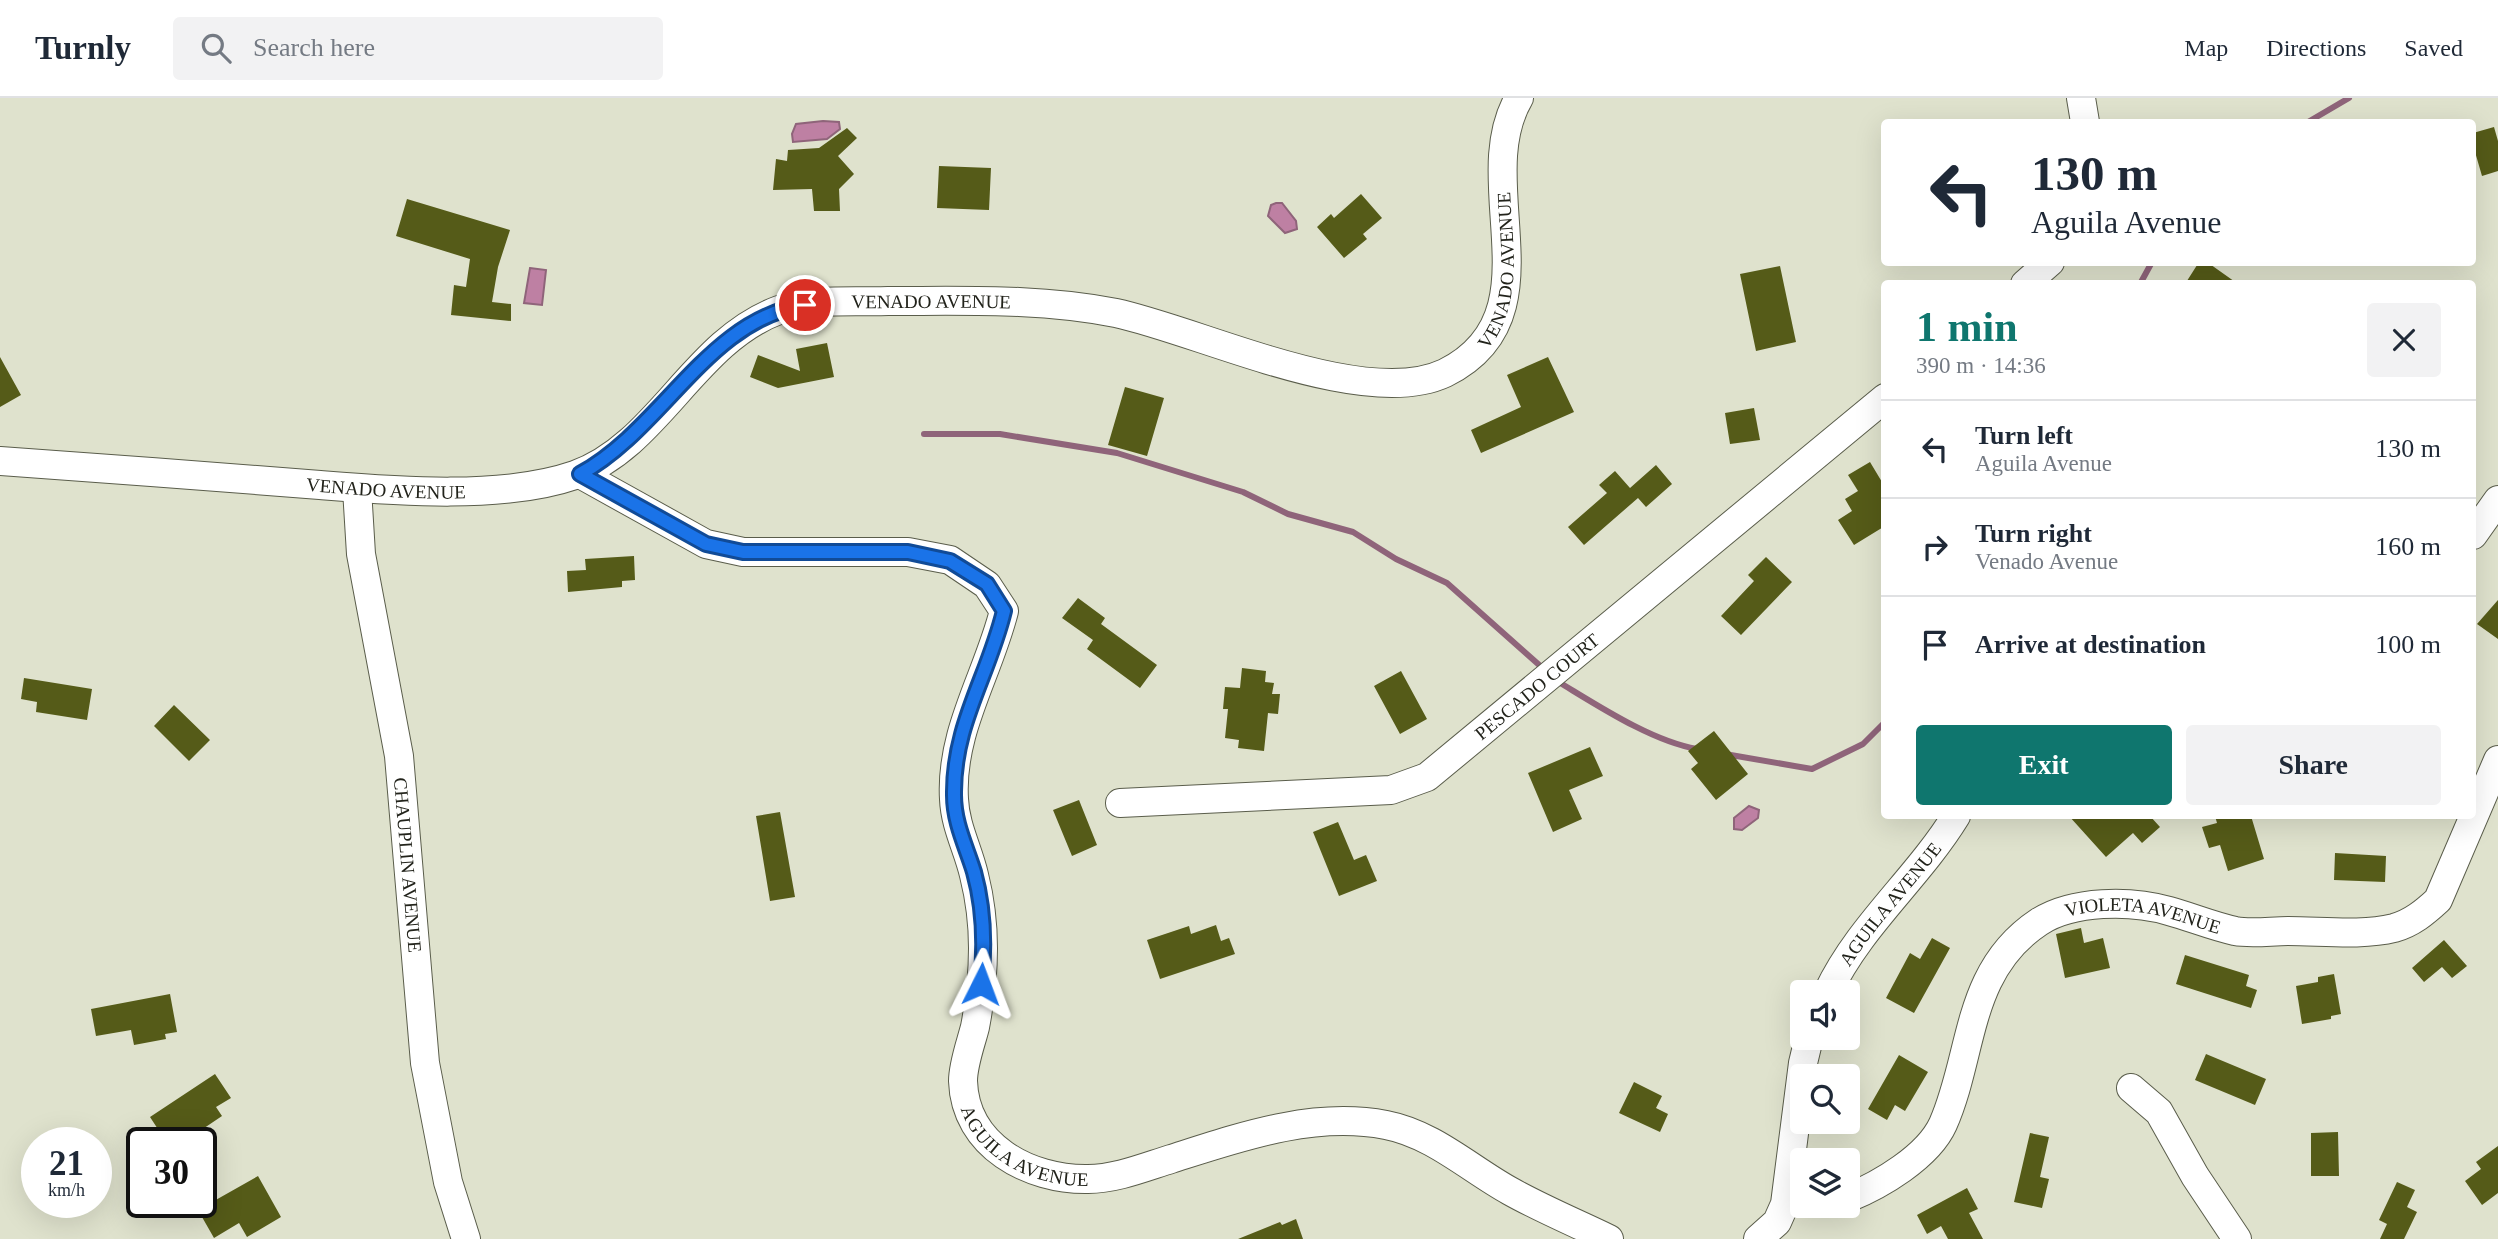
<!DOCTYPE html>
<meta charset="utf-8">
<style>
body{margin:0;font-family:Georgia,serif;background:#f2f2f3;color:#1f2937;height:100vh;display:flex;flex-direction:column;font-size:26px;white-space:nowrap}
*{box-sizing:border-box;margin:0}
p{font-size:23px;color:#747a83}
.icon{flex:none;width:38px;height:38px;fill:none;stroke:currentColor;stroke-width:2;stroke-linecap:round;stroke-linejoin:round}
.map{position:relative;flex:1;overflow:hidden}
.side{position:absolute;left:1881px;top:182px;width:595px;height:539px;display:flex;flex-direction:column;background:#fff;border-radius:7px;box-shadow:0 7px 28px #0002}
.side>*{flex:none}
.hud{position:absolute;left:1881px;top:21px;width:595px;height:147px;border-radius:7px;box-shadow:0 7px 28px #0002;background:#fff;color:#1f2937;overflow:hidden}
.fabs{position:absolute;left:1790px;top:882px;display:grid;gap:14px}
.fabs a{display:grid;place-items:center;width:70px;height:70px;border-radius:7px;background:#fff;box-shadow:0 7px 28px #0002;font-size:35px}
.speed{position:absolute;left:21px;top:1029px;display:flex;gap:14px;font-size:35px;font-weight:700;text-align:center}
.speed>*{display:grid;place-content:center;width:91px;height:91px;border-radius:50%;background:#fff;box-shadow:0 7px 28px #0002;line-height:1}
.speed small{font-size:18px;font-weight:400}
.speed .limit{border:4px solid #111;border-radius:10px;background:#fff;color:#111}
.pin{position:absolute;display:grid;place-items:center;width:60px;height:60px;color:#fff;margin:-30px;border:4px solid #fff;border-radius:50%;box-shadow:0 2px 7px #0007}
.me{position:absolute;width:77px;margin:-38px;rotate:3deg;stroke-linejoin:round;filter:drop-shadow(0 0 5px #0008)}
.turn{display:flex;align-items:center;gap:24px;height:147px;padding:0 35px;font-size:32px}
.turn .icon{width:91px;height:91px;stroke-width:2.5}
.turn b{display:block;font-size:49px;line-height:60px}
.round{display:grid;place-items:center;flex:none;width:74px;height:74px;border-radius:7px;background:#f2f2f3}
.overview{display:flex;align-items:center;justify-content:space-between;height:119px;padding:0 35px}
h1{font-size:42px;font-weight:600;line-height:52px;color:#0f766e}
.cta{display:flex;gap:14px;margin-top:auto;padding:14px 35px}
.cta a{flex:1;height:80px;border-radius:7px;background:#0f766e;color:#fff;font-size:28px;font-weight:600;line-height:80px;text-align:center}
.cta a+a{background:#f2f2f3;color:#1f2937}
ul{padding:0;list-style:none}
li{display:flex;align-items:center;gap:21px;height:98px;padding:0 35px;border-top:2px solid #e0e1e3}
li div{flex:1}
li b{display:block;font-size:26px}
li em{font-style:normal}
header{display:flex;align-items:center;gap:42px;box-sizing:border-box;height:98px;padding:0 35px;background:#fff;border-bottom:2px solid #e0e1e3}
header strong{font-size:33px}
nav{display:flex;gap:38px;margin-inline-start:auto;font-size:24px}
.search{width:490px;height:63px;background:#f2f2f3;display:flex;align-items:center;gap:18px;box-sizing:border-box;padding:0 24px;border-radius:7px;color:#747a83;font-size:26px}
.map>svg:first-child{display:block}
</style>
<header>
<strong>Turnly</strong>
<div class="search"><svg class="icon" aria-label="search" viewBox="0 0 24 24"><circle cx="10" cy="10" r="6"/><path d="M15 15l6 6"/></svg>Search here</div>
<nav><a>Map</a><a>Directions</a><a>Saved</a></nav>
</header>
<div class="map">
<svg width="2498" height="1141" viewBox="0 0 2498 1141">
<rect width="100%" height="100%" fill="#dfe2cd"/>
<!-- water -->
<path fill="#be80a3" stroke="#8f647a" stroke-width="2" d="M823 23 839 24 840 31 827 41 793 44 792 36 796 26Z
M1276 105H1282L1296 123 1297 131 1285 135 1268 118 1271 107Z
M530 170 546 172 542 207 524 205Z
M1749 708 1759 712 1758 720 1742 732 1734 731V720Z"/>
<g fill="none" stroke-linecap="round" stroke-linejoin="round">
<!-- stream -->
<path stroke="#8f647a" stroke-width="6" d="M2308 24 2349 0
M2140 186 2152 164
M924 336H1000L1117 355 1243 394 1288 416 1353 434 1396 461 1447 485 1546 573
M1557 583C1597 607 1651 643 1697 651
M1725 656 1812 671 1863 646 1885 624"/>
</g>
<!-- building -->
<path fill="#555b18" d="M2494 29 2498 43V73L2482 78 2473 47V35Z
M847 30 857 40 838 58 854 76 839 91 840 113H814L812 91 773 92 776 61 787 63 788 52 819 50Z
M939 68 991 70 989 112 937 110Z
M1361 96 1382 120 1363 136 1367 141 1344 160 1317 129 1331 116 1334 120Z
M407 101 510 132 498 169 492 204 511 206V223L451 217 454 187 466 189 470 161 396 138Z
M2199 164H2207L2238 186H2185Z
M1780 168 1796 244 1756 253 1740 176Z
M827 245 834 279 778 290 750 279 758 257 800 273 796 251Z
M0 259 21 297 0 309Z
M1548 259 1574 314 1481 355 1471 332 1521 309 1507 277Z
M1125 289 1164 300 1147 358 1108 347Z
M1754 310 1760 342 1730 346 1725 315Z
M1870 364 1885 389V428L1854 447 1838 422 1852 413 1845 401 1858 393 1848 377Z
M1656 367 1672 386 1646 409 1638 400 1584 447 1568 429 1607 395 1599 387 1615 373 1630 390Z
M634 458 635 482 622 483V489L568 494 567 473 586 472 585 461Z
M1766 459 1792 484 1741 537 1721 518 1754 483 1748 477Z
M1078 500 1105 520 1101 526 1157 567 1140 590 1087 551 1093 542 1062 520Z
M2498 502V541L2477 526Z
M1242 570 1266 573 1265 584 1274 585 1272 596H1280L1278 616 1268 615 1264 653 1238 650 1239 642 1225 640 1228 611H1223L1225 589 1240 590Z
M1401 573 1427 621 1400 636 1374 588Z
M24 580 92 591 87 622 36 614 37 604 21 601Z
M174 607 210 642 189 663 154 628Z
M1714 633 1748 676 1716 702 1691 671 1698 665 1688 653Z
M1590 649 1603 678 1569 692 1582 721 1553 734 1528 675Z
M1079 702 1097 747 1072 758 1053 712Z
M780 714 795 799 770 803 756 718Z
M2069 718H2150L2160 729 2142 745 2133 735 2106 759Z
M2215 718H2251L2264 761 2228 773 2220 747 2209 750 2202 729 2217 725Z
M1338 724 1354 762 1366 757 1377 783 1339 798 1313 734Z
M2335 755 2386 758 2385 784 2334 782Z
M1216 827 1221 843 1229 840 1235 856 1160 881 1147 842 1189 828 1191 836Z
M2081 830 2084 845 2103 840 2110 870 2065 880 2056 836Z
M1932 840 1950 850 1914 915 1886 900 1910 855 1920 861Z
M2444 842 2467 868 2452 880 2442 869 2424 884 2412 870Z
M2185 857 2249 877 2246 888 2257 892 2251 910 2176 886Z
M2334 876 2341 916 2331 918V921L2302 926 2296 888 2318 884V879Z
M170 896 177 934 165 936 166 941 134 947 131 932 96 938 91 911Z
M2206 956 2266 981 2255 1007 2195 982Z
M1899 957 1928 974 1905 1013 1895 1007 1887 1022 1868 1011Z
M215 976 231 1000 216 1009 222 1018 182 1045H167L150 1019Z
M1634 984 1662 998 1656 1010 1668 1016 1660 1034 1619 1015Z
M2338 1034 2339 1078H2311V1035Z
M2030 1035 2049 1039 2040 1079 2049 1081 2042 1110 2014 1104Z
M2498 1048V1095L2482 1107 2465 1083 2481 1071 2476 1064Z
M258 1078 281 1119 247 1139 239 1125 214 1140 198 1112Z
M2397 1084 2415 1092 2407 1109 2417 1114 2404 1141H2380L2387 1126 2379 1122Z
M1967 1090 1978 1111 1969 1115 1983 1141H1948L1941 1128 1927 1136 1917 1117Z
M1296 1121 1303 1141H1238L1280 1124 1282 1127Z"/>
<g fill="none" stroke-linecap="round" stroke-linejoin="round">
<!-- minor casing -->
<g stroke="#5a5d4b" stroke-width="30">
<g id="minor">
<path d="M2081 0 2085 24"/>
<path d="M2025 186 2050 164"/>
<path id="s1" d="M0 363C107 371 213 378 320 387 395 393 503 402 575 377 658 348 694 243 779 212 811 200 854 204 888 203 965 203 1041 200 1116 215 1200 233 1365 313 1445 275 1560 218 1469 85 1519 0"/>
<path id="s2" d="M580 376 706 446 743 454H908L950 462 987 487 1004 513C988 577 950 633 954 701 955 728 968 751 974 777 980 801 983 826 983 850 983 876 980 903 975 929 971 945 963 966 963 983 965 1048 1029 1082 1088 1081 1116 1081 1145 1069 1171 1061 1240 1039 1313 1013 1386 1027 1433 1036 1470 1071 1510 1093 1542 1111 1576 1125 1609 1141"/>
<path id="s3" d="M357 391 361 456 399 658 425 965 448 1084 466 1141"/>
<path d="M2473 437 2498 402"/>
<path id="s4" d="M1120 705 1391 692 1427 679 1885 300"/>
<path id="s5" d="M1828 894C1859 828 1918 780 1956 718"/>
<path d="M2131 990 2159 1014 2195 1078 2237 1141"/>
<path id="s6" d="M1848 1100C1880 1087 1928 1059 1943 1026 1974 956 1965 873 2039 824 2073 802 2131 802 2169 813 2191 819 2212 828 2235 833 2251 836 2271 833 2288 833 2322 833 2362 838 2394 830 2412 825 2425 814 2438 802L2498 662"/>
<path d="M1758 1141 1777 1124 1785 1106 1803 965 1809 940"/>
</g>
</g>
<!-- minor -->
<use href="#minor" stroke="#fff" stroke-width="28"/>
</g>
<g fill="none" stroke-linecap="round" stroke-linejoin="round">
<!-- route casing -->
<g stroke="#114b97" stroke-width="18">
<path id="route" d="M805 207C709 220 663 331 580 376L706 446 743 454H908L950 463 987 486 1004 513C988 579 953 627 954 697 954 725 966 748 974 774 984 810 985 849 981 886"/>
</g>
<!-- route -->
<use href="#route" stroke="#1a73e8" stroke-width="12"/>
</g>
<g text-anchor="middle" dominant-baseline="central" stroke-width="7" stroke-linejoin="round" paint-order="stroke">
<!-- street labels -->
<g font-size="19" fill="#22231b" stroke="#fff">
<text stroke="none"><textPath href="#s1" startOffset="1647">VENADO AVENUE</textPath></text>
<text stroke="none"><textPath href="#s1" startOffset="996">VENADO AVENUE</textPath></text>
<text stroke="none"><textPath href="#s1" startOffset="387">VENADO AVENUE</textPath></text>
<text stroke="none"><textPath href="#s4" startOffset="452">PESCADO COURT</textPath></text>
<text stroke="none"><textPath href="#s3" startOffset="380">CHAUPLIN AVENUE</textPath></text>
<text stroke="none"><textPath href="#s5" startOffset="108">AGUILA AVENUE</textPath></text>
<text stroke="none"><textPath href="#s6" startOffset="460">VIOLETA AVENUE</textPath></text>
<text stroke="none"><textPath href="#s2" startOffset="1050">AGUILA AVENUE</textPath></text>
</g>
</g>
</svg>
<div class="fabs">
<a><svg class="icon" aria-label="sound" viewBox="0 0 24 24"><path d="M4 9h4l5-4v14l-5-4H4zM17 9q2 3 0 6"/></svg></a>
<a><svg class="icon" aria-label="search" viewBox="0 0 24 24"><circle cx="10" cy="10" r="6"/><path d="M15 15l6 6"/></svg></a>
<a><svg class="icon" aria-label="layers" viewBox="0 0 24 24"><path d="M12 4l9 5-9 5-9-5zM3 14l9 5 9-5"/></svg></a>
</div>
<div class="speed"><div>21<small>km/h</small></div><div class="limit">30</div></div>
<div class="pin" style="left:805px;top:207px;background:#d93025"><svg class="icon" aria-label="arrive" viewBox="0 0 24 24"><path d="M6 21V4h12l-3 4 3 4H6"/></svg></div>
<svg class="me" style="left:981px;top:886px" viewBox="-20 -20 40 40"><path d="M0-17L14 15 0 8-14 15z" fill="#1a73e8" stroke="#fff" stroke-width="4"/></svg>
<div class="hud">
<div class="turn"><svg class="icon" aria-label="left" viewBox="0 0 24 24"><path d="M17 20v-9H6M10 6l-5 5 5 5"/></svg><div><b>130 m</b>Aguila Avenue</div></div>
</div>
<section class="side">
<div class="overview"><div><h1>1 min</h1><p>390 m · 14:36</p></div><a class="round"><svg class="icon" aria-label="close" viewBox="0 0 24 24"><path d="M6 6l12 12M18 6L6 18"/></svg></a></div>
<ul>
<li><svg class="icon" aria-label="left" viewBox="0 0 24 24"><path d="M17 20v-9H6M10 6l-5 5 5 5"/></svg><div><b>Turn left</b><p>Aguila Avenue</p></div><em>130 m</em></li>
<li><svg class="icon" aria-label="right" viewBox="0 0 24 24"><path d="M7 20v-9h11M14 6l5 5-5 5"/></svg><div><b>Turn right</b><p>Venado Avenue</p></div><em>160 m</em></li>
<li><svg class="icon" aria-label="arrive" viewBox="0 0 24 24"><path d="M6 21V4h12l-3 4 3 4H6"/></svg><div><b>Arrive at destination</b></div><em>100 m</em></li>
</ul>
<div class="cta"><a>Exit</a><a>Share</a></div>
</section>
</div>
